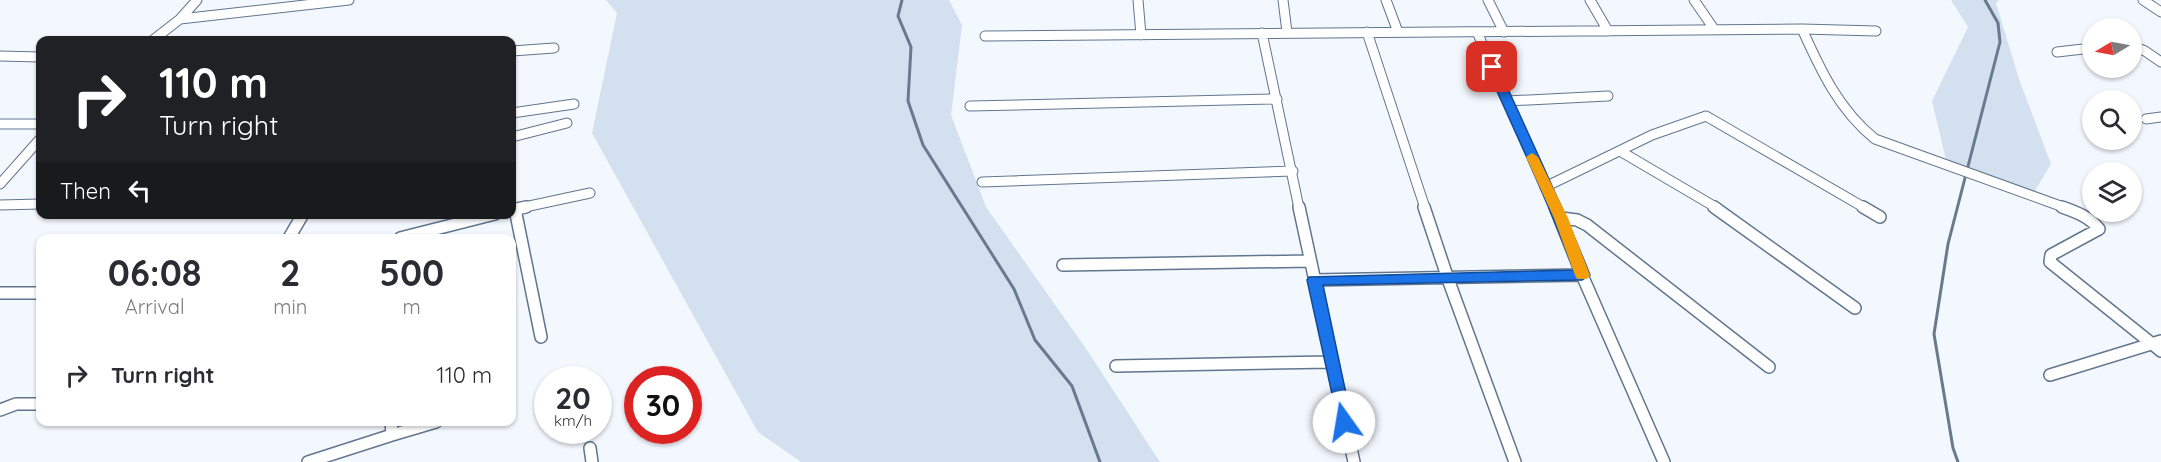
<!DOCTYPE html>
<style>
body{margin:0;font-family:Quicksand,sans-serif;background:#f7f7f7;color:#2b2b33;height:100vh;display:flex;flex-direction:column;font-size:22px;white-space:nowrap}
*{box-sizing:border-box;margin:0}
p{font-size:20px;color:#7c7c81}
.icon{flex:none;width:33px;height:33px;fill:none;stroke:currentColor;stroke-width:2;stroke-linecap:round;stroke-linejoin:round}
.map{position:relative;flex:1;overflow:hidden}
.panel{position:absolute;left:36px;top:234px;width:480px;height:192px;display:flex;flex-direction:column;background:#fff;border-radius:12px;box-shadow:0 2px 4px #0004}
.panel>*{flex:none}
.guide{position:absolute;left:36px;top:36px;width:480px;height:183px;border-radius:12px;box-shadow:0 2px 4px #0004;background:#202124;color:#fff;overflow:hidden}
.needle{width:39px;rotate:260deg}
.controls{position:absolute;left:2082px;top:18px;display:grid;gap:12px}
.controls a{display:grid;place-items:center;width:60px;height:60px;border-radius:50%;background:#fff;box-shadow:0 2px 4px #0004;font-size:30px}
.speed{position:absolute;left:534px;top:366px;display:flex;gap:12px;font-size:30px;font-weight:700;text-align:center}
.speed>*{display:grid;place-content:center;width:78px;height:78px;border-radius:50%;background:#fff;box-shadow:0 2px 4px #0004;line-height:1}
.speed small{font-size:15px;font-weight:400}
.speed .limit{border:9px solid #d22;background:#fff;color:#111}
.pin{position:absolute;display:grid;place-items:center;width:51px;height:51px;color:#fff;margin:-26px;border-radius:12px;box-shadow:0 3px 9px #0006}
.me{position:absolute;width:66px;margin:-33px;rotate:347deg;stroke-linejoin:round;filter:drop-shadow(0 0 4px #0008)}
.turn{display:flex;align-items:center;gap:21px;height:126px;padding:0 24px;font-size:27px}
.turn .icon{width:78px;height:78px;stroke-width:2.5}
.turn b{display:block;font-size:42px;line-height:51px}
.then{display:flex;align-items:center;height:57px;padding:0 24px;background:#0003;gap:12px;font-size:22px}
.eta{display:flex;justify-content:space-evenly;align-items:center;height:102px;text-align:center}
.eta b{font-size:36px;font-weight:700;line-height:42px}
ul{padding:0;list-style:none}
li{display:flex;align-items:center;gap:18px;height:78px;padding:0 24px}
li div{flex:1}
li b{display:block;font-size:22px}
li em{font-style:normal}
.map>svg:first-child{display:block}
</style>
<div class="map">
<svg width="2161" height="462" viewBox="0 0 2161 462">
<rect width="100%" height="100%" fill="#f3f8fe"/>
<!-- green -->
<path fill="#d2e0ef" d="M606 0H949L962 25 951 115 986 207 1087 350 1160 462H801L758 432 592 133 617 13Z
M1951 0H1999L1996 3 2019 79 2051 164 2033 194 1948 168 1932 101 1968 27Z"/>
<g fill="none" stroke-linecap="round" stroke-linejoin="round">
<!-- stream -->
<path stroke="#697a8c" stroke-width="3" d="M902 0 898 16 911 47 908 101 923 145 1014 289 1035 340 1072 386 1100 462
M1958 462 1953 448 1934 334 1948 244 2000 42 1998 23 1985 0"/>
<!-- minor-far1 casing -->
<g stroke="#60768f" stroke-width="11">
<path id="minor-far1" d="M1138 0 1141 35
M1283 0 1287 32
M1386 0 1398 32
M1488 0 1504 32
M1590 0 1608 31
M1694 0 1714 29
M2143 0 2161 12
M180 19 349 0
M1802 29 1876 31
M1367 32 1425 208
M1477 32 1556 208
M1262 33 1299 208
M985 36 1802 29C1821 71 1839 110 1875 139L2066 208
M153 40 180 19 197 0
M2132 46 2145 51 2161 62
M512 51 554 48
M2057 52 2092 48
M0 56 40 57
M1507 101 1608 96
M970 106 1277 99
M512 113 574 104
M2146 119 2161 117
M0 124H40
M512 137 567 123
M1620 151 1717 208
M982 182 1293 171
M0 184 40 139
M1545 187 1652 135 1706 116 1865 208
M0 205 40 204
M520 208 590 193"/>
</g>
<!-- minor casing -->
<g stroke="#60768f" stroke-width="14">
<path id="minor" d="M1299 207 1354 462
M1424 207 1448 279 1515 462
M1555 207 1582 275 1664 462
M1714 207 1855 308
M1863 207 1880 217
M2062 207C2076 212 2090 217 2099 229L2051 255 2050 262 2161 351
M515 209 541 337
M512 210 526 207
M1561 218 1577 220 1587 225 1769 367
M289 238 303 214
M400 238 495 214
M1063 265 1310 261
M1314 280 1582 275
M0 293H40
M1116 366 1330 362
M2050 375 2161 341
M0 410 16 404H40
M392 435 436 422
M590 448 592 462
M308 462 392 435 391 422"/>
</g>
<!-- minor-far1 -->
<use href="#minor-far1" stroke="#fff" stroke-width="9"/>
<!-- minor -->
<use href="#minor" stroke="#fff" stroke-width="11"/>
</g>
<!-- route -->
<path fill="#1a73e8" stroke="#114b97" stroke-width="1.5" d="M1492 63 1498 67C1529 136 1562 204 1590 275L1582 280 1323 285 1352 422 1350 426 1344 428 1339 426 1307 280 1309 277 1574 270C1548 201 1516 134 1486 67Z"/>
<!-- slow -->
<path fill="#f59e0b" d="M1532 153 1538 157 1568 218 1590 275 1587 279H1577L1575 275 1554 218 1526 157Z"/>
</svg>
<div class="controls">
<a><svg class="needle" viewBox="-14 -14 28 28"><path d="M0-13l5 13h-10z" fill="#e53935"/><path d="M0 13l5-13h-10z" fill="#7c7c81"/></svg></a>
<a><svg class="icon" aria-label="search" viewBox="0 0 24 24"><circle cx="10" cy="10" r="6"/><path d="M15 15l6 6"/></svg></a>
<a><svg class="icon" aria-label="layers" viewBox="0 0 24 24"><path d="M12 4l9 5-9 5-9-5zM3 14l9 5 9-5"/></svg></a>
</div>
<div class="speed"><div>20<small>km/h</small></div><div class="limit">30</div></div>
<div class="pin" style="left:1492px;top:67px;background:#d93025"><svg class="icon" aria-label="arrive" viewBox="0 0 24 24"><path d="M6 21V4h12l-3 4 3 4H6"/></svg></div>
<svg class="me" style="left:1344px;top:422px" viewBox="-20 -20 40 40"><circle r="19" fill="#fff"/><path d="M0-13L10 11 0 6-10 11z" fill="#1a73e8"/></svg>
<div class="guide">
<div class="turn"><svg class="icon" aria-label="right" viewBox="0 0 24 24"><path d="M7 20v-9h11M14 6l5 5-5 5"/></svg><div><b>110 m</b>Turn right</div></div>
<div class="then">Then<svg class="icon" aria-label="left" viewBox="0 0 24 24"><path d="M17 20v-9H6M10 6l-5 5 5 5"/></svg></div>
</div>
<section class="panel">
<div class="eta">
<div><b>06:08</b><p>Arrival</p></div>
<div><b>2</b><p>min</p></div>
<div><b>500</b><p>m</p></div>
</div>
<ul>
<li><svg class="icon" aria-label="right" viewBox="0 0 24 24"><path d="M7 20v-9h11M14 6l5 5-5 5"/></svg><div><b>Turn right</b></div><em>110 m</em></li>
</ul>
</section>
</div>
